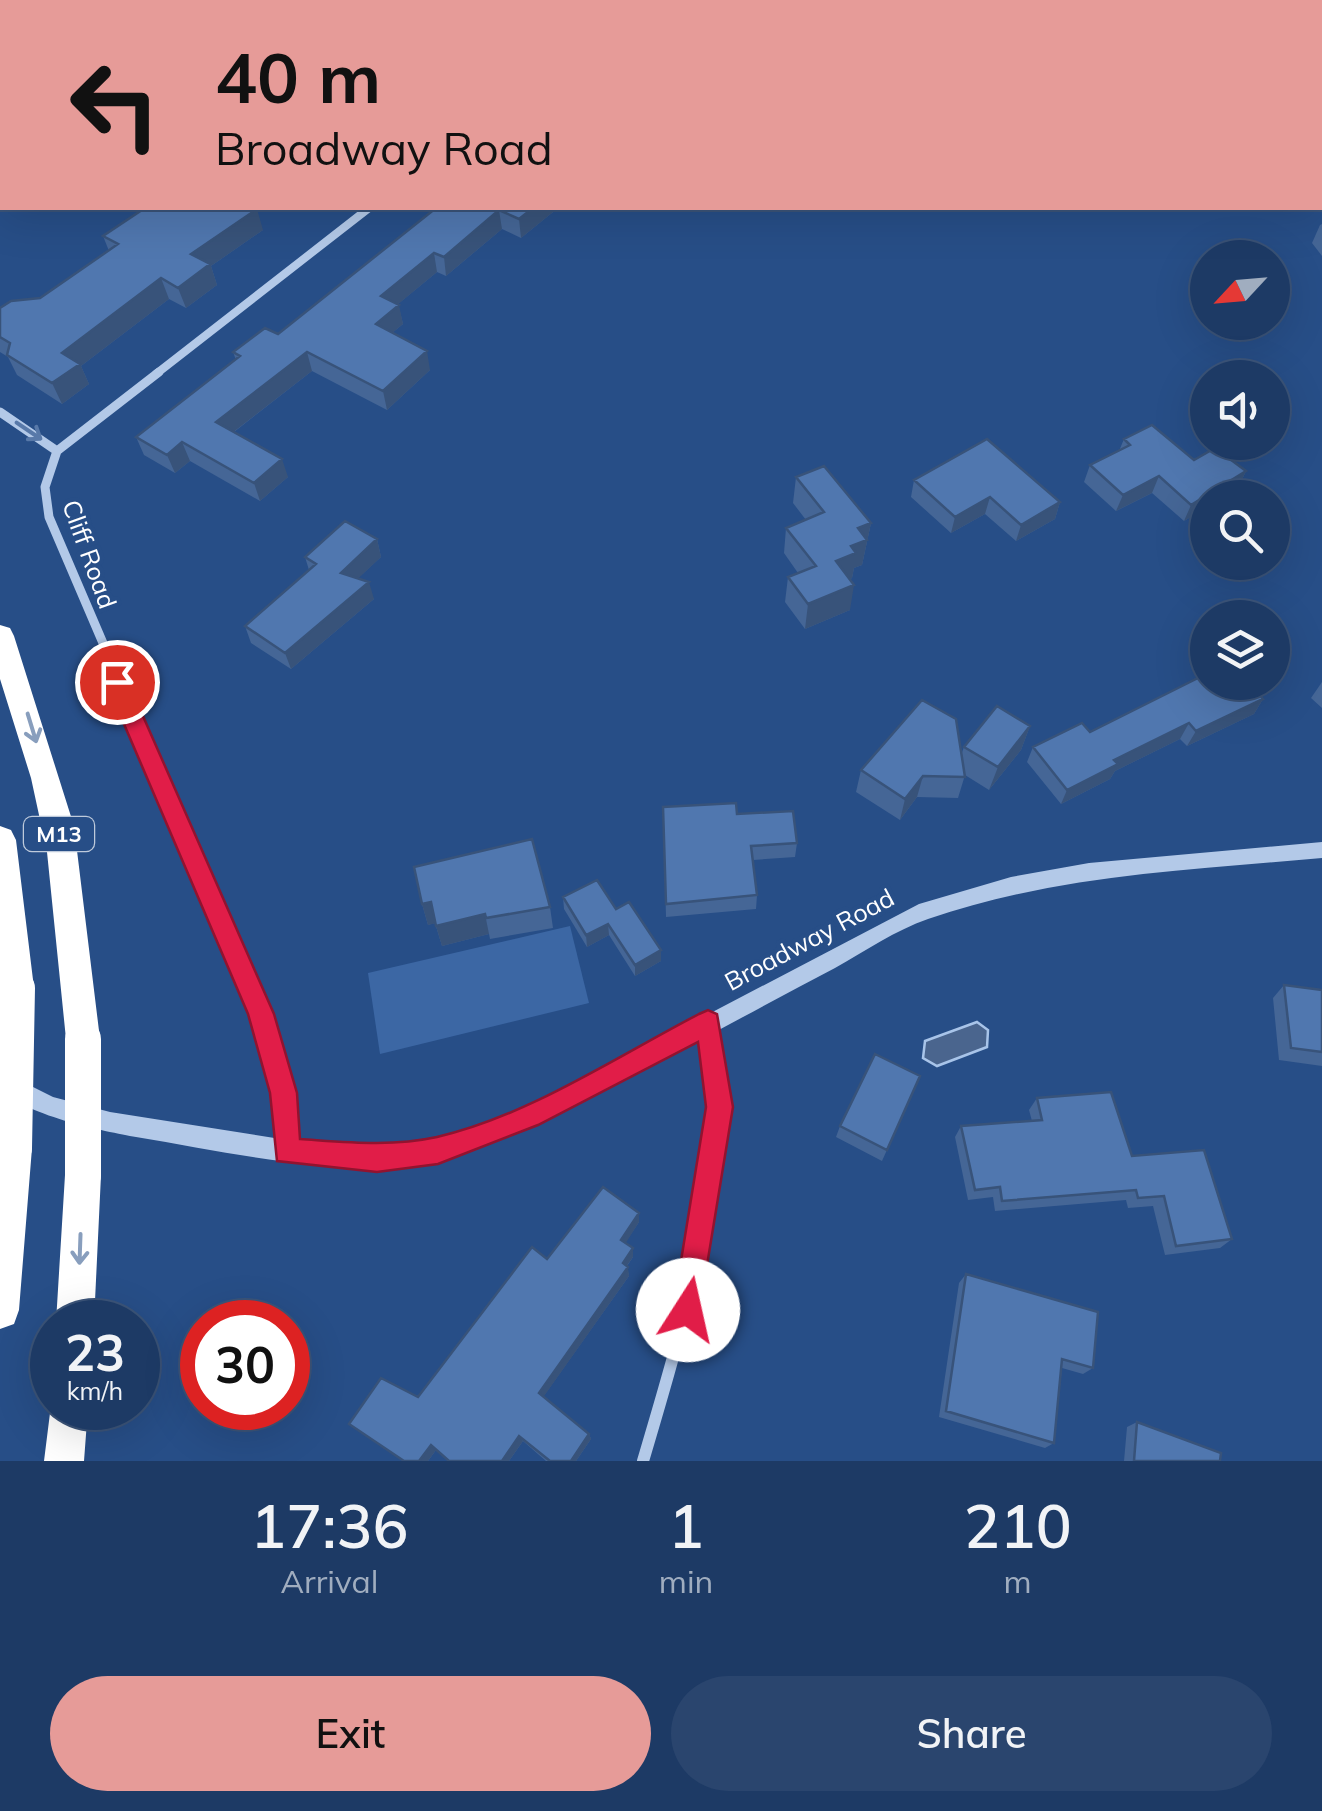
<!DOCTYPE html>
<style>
body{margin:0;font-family:Mulish,sans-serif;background:#2a456e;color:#f1f3f6;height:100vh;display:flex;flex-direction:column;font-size:38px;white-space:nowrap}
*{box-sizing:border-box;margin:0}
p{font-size:32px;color:#a0adbf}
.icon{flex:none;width:55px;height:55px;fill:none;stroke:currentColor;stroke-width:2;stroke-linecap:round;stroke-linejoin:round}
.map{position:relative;height:1461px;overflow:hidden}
.sheet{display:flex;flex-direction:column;background:#1d3a65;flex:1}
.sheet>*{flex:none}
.top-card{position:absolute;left:0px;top:0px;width:1322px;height:210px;box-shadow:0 10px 40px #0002,0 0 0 2px #3b5479;background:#e69b98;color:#111;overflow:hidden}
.needle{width:65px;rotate:244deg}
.controls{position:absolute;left:1190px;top:240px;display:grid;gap:20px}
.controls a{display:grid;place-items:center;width:100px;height:100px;border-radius:50%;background:#1d3a65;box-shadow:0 10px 40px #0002,0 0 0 2px #3b5479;font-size:50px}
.speed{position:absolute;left:30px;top:1300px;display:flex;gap:20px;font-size:50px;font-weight:700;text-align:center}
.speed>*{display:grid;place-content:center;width:130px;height:130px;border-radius:50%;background:#1d3a65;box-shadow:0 10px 40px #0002,0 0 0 2px #3b5479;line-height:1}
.speed small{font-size:25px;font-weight:400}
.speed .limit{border:15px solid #d22;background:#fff;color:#111}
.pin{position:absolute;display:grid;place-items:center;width:85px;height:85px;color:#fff;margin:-42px;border:5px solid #fff;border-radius:50%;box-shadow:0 2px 10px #0007}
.me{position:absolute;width:110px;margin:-55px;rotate:10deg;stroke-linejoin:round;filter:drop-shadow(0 0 8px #0008)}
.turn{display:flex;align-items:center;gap:35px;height:210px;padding:0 50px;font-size:45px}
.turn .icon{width:130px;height:130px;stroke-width:2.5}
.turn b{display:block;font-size:70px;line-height:85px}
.eta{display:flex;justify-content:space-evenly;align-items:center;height:170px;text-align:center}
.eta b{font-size:60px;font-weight:600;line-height:70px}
.action{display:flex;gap:20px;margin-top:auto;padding:20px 50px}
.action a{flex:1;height:115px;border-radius:60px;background:#e69b98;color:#111;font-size:40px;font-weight:600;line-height:115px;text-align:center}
.action a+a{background:#2a456e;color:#f1f3f6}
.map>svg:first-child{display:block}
</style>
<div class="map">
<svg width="1322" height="1461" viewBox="0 0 1322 1461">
<rect width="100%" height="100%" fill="#274e87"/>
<!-- green -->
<path fill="#3c67a4" d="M570 926 589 1003 380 1054 368 973Z"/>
<!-- water -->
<path fill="#4a658e" stroke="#a8c4e9" stroke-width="2.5" d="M977 1022 988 1030 987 1047 937 1066 923 1058 925 1041Z"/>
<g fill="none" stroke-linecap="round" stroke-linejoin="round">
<!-- service -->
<path stroke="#b3c9e8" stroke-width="5" d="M825 0 830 2"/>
<!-- minor-far2 -->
<path stroke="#b3c9e8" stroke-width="8" d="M384 2 402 0
M156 374 369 208"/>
<!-- minor-far1 -->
<path stroke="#b3c9e8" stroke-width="9" d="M159 372 57 451 45 487 49 517 192 851
M0 412 57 451"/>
<!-- minor -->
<path stroke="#b3c9e8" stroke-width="12" d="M191 849C233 948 279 1042 287 1151
M643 1461C686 1316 729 1175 708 1023"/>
<!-- tertiary -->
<path fill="#b3c9e8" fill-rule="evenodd" d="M1322 842V858C1189 870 1055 875 928 919 896 930 865 951 835 968 755 1010 676 1054 595 1094 529 1126 449 1169 375 1168 295 1168 214 1150 136 1137 108 1132 16 1114 5 1088L8 1081 15 1078 53 1097 110 1112 287 1140 377 1147 438 1139 523 1108 617 1062 919 904 1011 877 1089 863Z"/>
<!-- motorway -->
<path fill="#fff" fill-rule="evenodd" d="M0 625 10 628 14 636 74 826 100 1039 95 1051 83 1055 71 1051 66 1039 47 852 31 778 0 679Z
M0 826 11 830 16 840 34 988 29 999 17 1004 5 999 0 987Z
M14 1130 27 1135 32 1148 19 1310 14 1324 0 1329V1138Z
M83 1157 96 1162 101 1175 94 1322H56L65 1175 70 1162Z
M52 1397V1408H88L84 1461H44Z"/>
<!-- motorway-bridge -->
<path stroke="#fff" stroke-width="36" d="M83 1039V1175
M14 1148 17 988"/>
</g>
<!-- wall -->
<path fill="#456696" d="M436 208H558L521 238 502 229 446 276 437 272 398 304 403 324 392 333 430 370 387 410 312 371 234 432 288 477 260 501 190 461 175 473 144 455 136 437 236 360 233 352 278 334Z
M1322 224V256L1312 243 1320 225Z
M263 230 211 266 217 285 186 308 169 299 81 366 89 384 62 404 17 375 8 357 0 352V308L40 298 109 251 103 236Z
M1124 439 1194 460 1246 471 1238 488 1184 521 1152 493 1116 511 1084 482 1090 465 1119 451Z
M796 477 871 523 862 565 854 568 852 578 850 579V610L805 629 785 602 788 577 798 573 784 553 786 528 806 520 793 503Z
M914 480 1060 502 1055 519 1016 541 985 514 951 533 911 497Z
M377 539 381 557 358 578 374 599 291 669 251 643 245 626 309 570 305 557Z
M1322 682V708L1311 698Z
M1263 699 1254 714 1187 746 1180 739 1115 771 1110 779 1061 804 1027 762 1033 747 1090 732Z
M1030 726 1021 750 989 790 965 775 958 798 917 797 900 820 856 792 861 770 961 755 964 747Z
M663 807 737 814 797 843 795 857 753 860 757 895 756 909 666 917Z
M563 897 616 909 661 961 635 976 609 935 587 947 564 909Z
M422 904 550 907 553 928 490 939 489 934 442 946 435 923 428 925Z
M1284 985 1322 990V1066L1279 1060 1273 998Z
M920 1076 882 1161 836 1137 840 1126Z
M1037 1098 1132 1156 1232 1239 1220 1248 1165 1255 1153 1206 1128 1208 1126 1200 995 1211 993 1197 968 1200 955 1137 961 1126 1032 1121 1029 1110Z
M639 1213V1222L625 1243 633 1248V1257L627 1266 629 1276 543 1397 589 1434 591 1439 576 1461H546L523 1441 509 1461H448L436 1450 428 1461H403L418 1397 547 1259Z
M966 1274 1093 1368 1083 1374 1062 1368 1054 1443 1045 1448 939 1417 959 1283Z
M1137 1422 1220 1461H1124L1127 1427Z"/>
<!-- shaded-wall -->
<path fill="#38537a" d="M1 0H8V2H2V26L0 27Z
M533 208H558L521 238 519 219Z
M257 209 263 230 211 266 217 285 186 308 178 288 191 254Z
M499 210 502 229 446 276 444 257Z
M434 253 437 272 385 315 381 296Z
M161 278 169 299 81 366 89 384 62 404 52 383 62 353Z
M399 305 403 324 380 343 376 324Z
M427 351 430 370 387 410 383 391Z
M307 352 312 371 223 440 216 422Z
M182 442 190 461 175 473 167 455Z
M282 459 288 477 260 501 254 483Z
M1246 471 1238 488 1223 498H1208V507L1184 521 1191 505Z
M1159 476 1152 493 1116 511 1123 495Z
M990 497 985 514 951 533 955 517Z
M1060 502 1055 519 1016 541 1021 525Z
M871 523 862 565 854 568 852 578 832 587 836 561 851 546 858 528Z
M377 539 381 557 346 590 341 573Z
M369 582 374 599 291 669 285 653Z
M854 585 850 610 805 629 808 604Z
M1263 699 1254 714 1187 746 1196 731Z
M1189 723 1180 739 1115 771 1110 779 1061 804 1067 790 1114 760Z
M1030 726 1021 750 989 790 998 767Z
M923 776 917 797 900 820 905 799Z
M431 902 437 923 428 925 422 904Z
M485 914 489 934 442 946 436 926Z
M608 924 609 935 587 947 586 935Z
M661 950V961L635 976V965Z
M639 1213V1222L622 1249 621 1240Z
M633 1248V1257L623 1271V1263Z
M628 1267 629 1276 542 1399 539 1393Z
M589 1434 591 1439 576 1461H571Z
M519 1436 523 1441 509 1461H502Z
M431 1445 436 1450 428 1461H419Z"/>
<!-- building -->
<path fill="#5077af" stroke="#38537a" stroke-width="2.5" d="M697 0H782L778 2H693Z
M870 0H903L902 2H869Z
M145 208H257V209L191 254 210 264 178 288 161 278 62 353 80 364 52 383 7 355 10 343 0 337V308L11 301 40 298 118 244 103 236Z
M436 208H533L519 219 499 210 444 257 434 253 381 296 399 305 376 324 427 351 383 391 307 352 216 422 282 459 254 483 182 442 167 455 136 437 240 356 233 352 265 328 278 334Z
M1152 425 1194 460 1215 448 1246 471 1191 505 1159 476 1123 495 1090 465 1130 445 1124 439Z
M987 439 1060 502 1021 525 990 497 955 517 914 480Z
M824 466 871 523 858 528 867 540 851 546 856 553 836 561 854 585 808 604 788 577 816 566 786 528 824 512 796 477Z
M345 521 377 539 341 573 369 582 285 653 245 626 316 564 305 557Z
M1208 673V682H1248L1263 699 1196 731 1189 723 1114 760 1118 764 1067 790 1033 747 1082 723 1090 732Z
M922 700 956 719 965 777 923 776 905 799 861 770Z
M997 706 1030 726 998 767 964 747Z
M736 803 737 814 793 811 797 843 751 846 757 895 666 904 663 807Z
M532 839 550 907 486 918 485 914 436 926 431 902 422 904 414 867Z
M597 880 616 909 629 902 661 950 635 965 608 924 586 935 563 897Z
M1284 985 1322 990V1052L1291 1048Z
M875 1054 920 1076 887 1150 840 1126Z
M1111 1092 1132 1156 1204 1150 1232 1239 1176 1246 1164 1196 1138 1198 1136 1190 1002 1201 1000 1187 975 1190 961 1126 1042 1120 1037 1098Z
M603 1187 639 1213 621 1240 633 1248 623 1263 628 1267 539 1393 589 1434 571 1461H550L519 1436 502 1461H449L431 1445 419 1461H404L349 1424 381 1378 418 1397 532 1247 547 1259Z
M966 1274 1098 1312 1093 1368 1062 1359 1054 1443 946 1411Z
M1137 1422 1221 1453 1220 1461H1134Z"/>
<!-- one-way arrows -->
<defs><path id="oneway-shaft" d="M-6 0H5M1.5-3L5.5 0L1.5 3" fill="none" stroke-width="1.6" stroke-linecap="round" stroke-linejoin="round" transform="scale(2.5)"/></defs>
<use stroke="#5879a9" href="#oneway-shaft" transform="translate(29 431) rotate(34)"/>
<g stroke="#889ebd">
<use href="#oneway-shaft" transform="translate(32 728) rotate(73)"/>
<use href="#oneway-shaft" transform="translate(80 1249) rotate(92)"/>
</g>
<!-- route -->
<path fill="#e11d48" stroke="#92132f" stroke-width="2.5" d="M117 673 128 682 274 1014 297 1093 300 1139C346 1142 391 1147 437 1137 528 1116 616 1057 699 1014L708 1010 717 1014 733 1107 698 1320 688 1324 678 1320 673 1310 706 1107 698 1042 538 1125 438 1164 377 1172 277 1161 270 1093 248 1014 106 682Z"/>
<g text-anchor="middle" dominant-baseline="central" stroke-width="9" stroke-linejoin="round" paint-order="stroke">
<!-- shield labels -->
<rect fill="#274e87" stroke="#becadb" stroke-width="2.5" x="24" y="817" width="70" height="34" rx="8"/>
<g font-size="22" font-weight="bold" fill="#fff">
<text x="59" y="834">M13</text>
</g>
<!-- street labels -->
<g font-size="25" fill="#fff" stroke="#274e87">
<text transform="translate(90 554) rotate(70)">Cliff Road</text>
<text transform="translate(809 939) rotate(-28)">Broadway Road</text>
</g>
</g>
</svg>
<div class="controls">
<a><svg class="needle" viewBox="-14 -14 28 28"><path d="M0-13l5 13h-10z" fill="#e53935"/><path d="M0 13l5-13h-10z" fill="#a0adbf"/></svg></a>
<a><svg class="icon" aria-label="sound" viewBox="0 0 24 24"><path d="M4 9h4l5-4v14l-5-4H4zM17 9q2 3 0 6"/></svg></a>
<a><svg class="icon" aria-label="search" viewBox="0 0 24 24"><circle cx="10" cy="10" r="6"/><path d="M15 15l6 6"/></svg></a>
<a><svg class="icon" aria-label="layers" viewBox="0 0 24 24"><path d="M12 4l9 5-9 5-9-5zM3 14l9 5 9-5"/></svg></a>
</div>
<div class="speed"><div>23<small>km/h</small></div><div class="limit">30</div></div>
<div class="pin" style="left:117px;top:682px;background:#d93025"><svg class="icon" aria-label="arrive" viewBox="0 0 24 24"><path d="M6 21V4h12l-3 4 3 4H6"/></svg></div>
<svg class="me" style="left:688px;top:1310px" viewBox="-20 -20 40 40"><circle r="19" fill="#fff"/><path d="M0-13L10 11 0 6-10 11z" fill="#e11d48"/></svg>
<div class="top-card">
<div class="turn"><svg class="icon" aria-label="left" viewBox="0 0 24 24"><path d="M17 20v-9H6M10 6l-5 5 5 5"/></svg><div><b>40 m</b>Broadway Road</div></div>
</div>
</div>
<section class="sheet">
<div class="eta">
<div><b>17:36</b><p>Arrival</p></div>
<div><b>1</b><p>min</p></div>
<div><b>210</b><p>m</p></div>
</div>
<div class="action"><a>Exit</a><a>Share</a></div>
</section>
